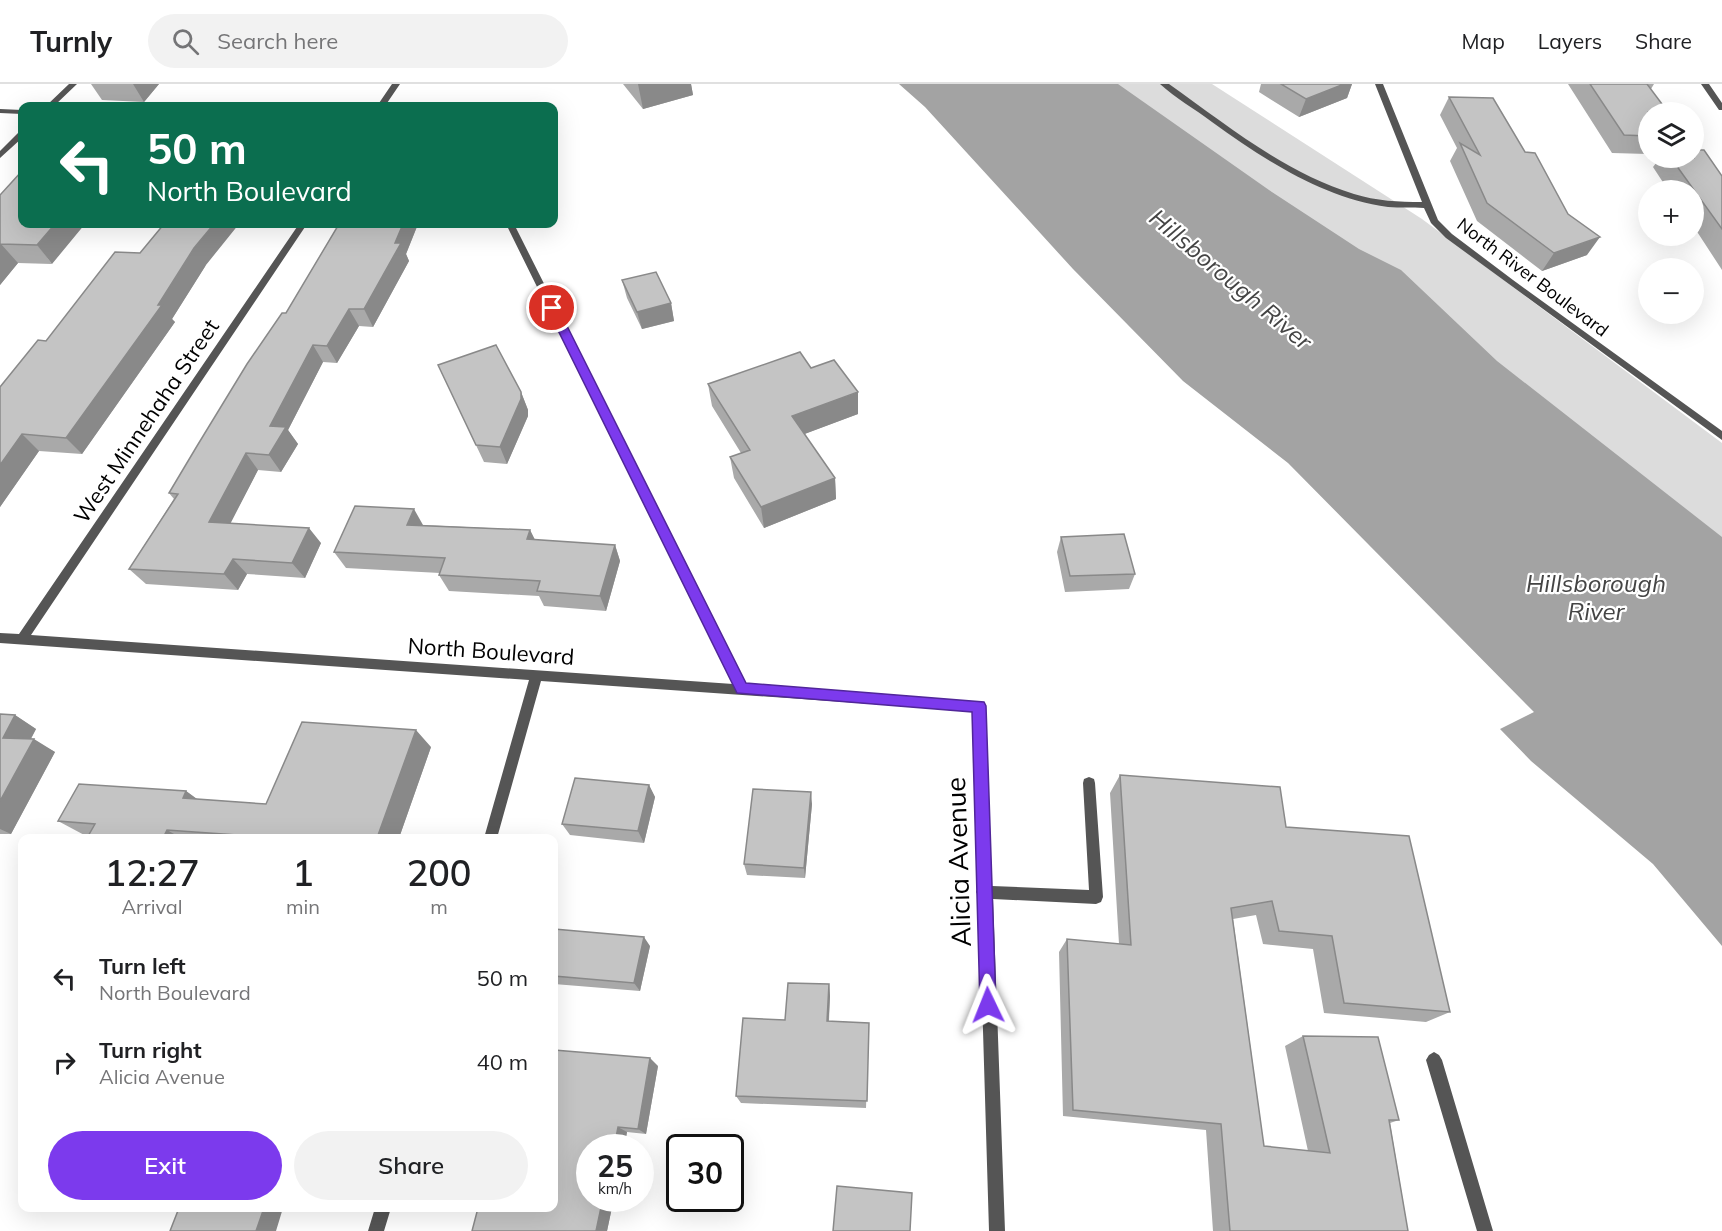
<!DOCTYPE html>
<meta charset="utf-8">
<style>
body{margin:0;font-family:Mulish,sans-serif;background:#f2f2f2;color:#202124;height:100vh;display:flex;flex-direction:column;font-size:22px;white-space:nowrap}
*{box-sizing:border-box;margin:0}
p{font-size:20px;color:#757577}
.icon{flex:none;width:33px;height:33px;fill:none;stroke:currentColor;stroke-width:2;stroke-linecap:round;stroke-linejoin:round}
.map{position:relative;flex:1;overflow:hidden}
.panel{position:absolute;left:18px;top:750px;width:540px;height:378px;display:flex;flex-direction:column;background:#fff;border-radius:12px;box-shadow:0 6px 24px #0002}
.panel>*{flex:none}
.top-card{position:absolute;left:18px;top:18px;width:540px;height:126px;border-radius:12px;box-shadow:0 6px 24px #0002;background:#0b6e4f;color:#fff;overflow:hidden}
.tools{position:absolute;left:1638px;top:18px;display:grid;gap:12px}
.tools a{display:grid;place-items:center;width:66px;height:66px;border-radius:50%;background:#fff;box-shadow:0 6px 24px #0002;font-size:30px}
.speed{position:absolute;left:576px;top:1050px;display:flex;gap:12px;font-size:30px;font-weight:700;text-align:center}
.speed>*{display:grid;place-content:center;width:78px;height:78px;border-radius:50%;background:#fff;box-shadow:0 6px 24px #0002;line-height:1}
.speed small{font-size:15px;font-weight:400}
.speed .limit{border:3px solid #111;border-radius:9px;background:#fff;color:#111}
.pin{position:absolute;display:grid;place-items:center;width:51px;height:51px;color:#fff;margin:-26px;border:3px solid #fff;border-radius:50%;box-shadow:0 2px 6px #0007}
.me{position:absolute;width:66px;margin:-33px;rotate:358deg;stroke-linejoin:round;filter:drop-shadow(0 0 4px #0008)}
.turn{display:flex;align-items:center;gap:21px;height:126px;padding:0 30px;font-size:27px}
.turn .icon{width:78px;height:78px;stroke-width:2.5}
.turn b{display:block;font-size:42px;line-height:51px}
.eta{display:flex;justify-content:space-evenly;align-items:center;height:102px;text-align:center}
.eta b{font-size:36px;font-weight:600;line-height:42px}
.cta{display:flex;gap:12px;margin-top:auto;padding:12px 30px}
.cta a{flex:1;height:69px;border-radius:36px;background:#7c3aed;color:#fff;font-size:24px;font-weight:600;line-height:69px;text-align:center}
.cta a+a{background:#f2f2f2;color:#202124}
ul{padding:0;list-style:none}
li{display:flex;align-items:center;gap:18px;height:84px;padding:0 30px}
li div{flex:1}
li b{display:block;font-size:22px}
li em{font-style:normal}
header{display:flex;align-items:center;gap:36px;box-sizing:border-box;height:84px;padding:0 30px;background:#fff;border-bottom:2px solid #e0e0e0}
header strong{font-size:28px}
nav{display:flex;gap:33px;margin-inline-start:auto;font-size:21px}
.search{width:420px;height:54px;background:#f2f2f2;display:flex;align-items:center;gap:15px;box-sizing:border-box;padding:0 21px;border-radius:33px;color:#757577;font-size:22px}
.map>svg:first-child{display:block}
</style>
<header>
<strong>Turnly</strong>
<div class="search"><svg class="icon" aria-label="search" viewBox="0 0 24 24"><circle cx="10" cy="10" r="6"/><path d="M15 15l6 6"/></svg>Search here</div>
<nav><a>Map</a><a>Layers</a><a>Share</a></nav>
</header>
<div class="map">
<svg width="1722" height="1147" viewBox="0 0 1722 1147">
<rect width="100%" height="100%" fill="#fff"/>
<!-- green -->
<path fill="#dcdcdc" d="M1107 0H1212L1422 135 1722 359V467Z"/>
<!-- water -->
<path fill="#a3a3a3" d="M899 0H1118L1269 106 1359 165 1401 186 1497 277 1722 453V862L1653 780 1531 677 1500 645 1534 628 1288 379 1183 297 1073 185 925 23Z"/>
<g fill="none" stroke-linecap="round" stroke-linejoin="round">
<!-- minor -->
<path fill="#555" fill-rule="evenodd" d="M69 0H77L54 22H46Z
M392 0H400L385 22H377Z
M1160 0H1169C1227 41 1285 89 1354 110 1376 117 1399 118 1422 118L1375 0H1383L1438 136 1452 150 1513 196 1722 347V356L1446 154 1431 139 1424 124C1412 123 1400 124 1388 123 1322 114 1265 76 1212 38 1195 25 1175 14 1160 0Z
M1701 0H1709L1722 19V26H1719Z
M0 25 22 26V30L0 29Z
M19 48H22V54L0 74V67Z
M299 140H307L31 551 733 600 506 140H514L746 601 983 618 985 622 992 802 1089 806 1083 699 1084 695 1089 693 1094 695 1095 699 1103 813 1101 818 1096 820 993 815 1005 1147H989L979 813 976 808 978 803 973 627 541 597 497 754H484L529 596 0 559V549L19 550Z
M1434 968 1439 971 1442 976 1493 1147H1477L1426 976 1429 971Z
M375 1124H391L384 1147H368Z"/>
</g>
<!-- wall -->
<path fill="#a9a9a9" d="M91 0H159L144 18 102 16Z
M623 0H691L693 11 643 25Z
M1261 0H1352L1347 14 1299 33 1259 8Z
M1568 0H1654L1651 5 1648 28V70L1612 69Z
M1449 13 1525 68 1587 171 1542 187 1477 137 1450 77 1457 64 1440 31Z
M1660 74H1671L1722 92V186L1694 143V106H1668L1653 83Z
M0 111 52 180 18 179 0 201Z
M339 140H418L406 170 409 177 373 243 359 242 337 279 323 278 288 346 298 360 281 388 258 386 230 439 321 459 305 494 247 490 238 506 146 500 129 485 174 415 169 409 286 229Z
M206 181 172 235 175 238 82 370 39 367 0 423V303Z
M622 196 671 219 674 237 642 245 627 214Z
M438 281 521 308 528 326V332L507 380 484 378Z
M811 284 858 330 804 350 835 394 836 415 764 444 734 394 730 373 741 369 712 322 708 300Z
M423 441 530 446 535 456 615 461 620 477 606 527 544 522 539 512 449 507 439 491 440 489 346 484 334 468Z
M1061 453 1135 490 1129 505 1065 508 1057 468Z
M0 630 15 631 36 645 31 655 55 668 11 750H0Z
M431 663 399 754H87L88 753 58 737 186 707 197 715 266 720Z
M1120 691 1286 743 1450 928 1426 938 1324 929 1313 865 1263 860 1256 831 1233 835 1264 1062 1308 1067 1285 962 1303 952 1399 1036 1390 1039 1408 1147H1213L1206 1046 1063 1032 1059 868 1067 855 1119 860 1110 709Z
M649 701 655 713 644 759 570 751 562 740Z
M812 720 805 794 747 791 744 780Z
M554 845 650 862 640 907 554 900Z
M829 900 830 912 829 937 869 939 866 1024 741 1019 736 1012 785 936Z
M658 982 646 1050 627 1048 624 1064H590L614 1114 607 1147H472Z"/>
<!-- shaded-wall -->
<path fill="#898989" d="M133 0H159L144 18Z
M638 0H691L693 11 643 25Z
M1344 0H1352L1347 14 1299 33 1306 15Z
M55 140H85L52 180 37 161Z
M214 140H239L206 181 172 235 175 238 82 370 66 354 158 221 194 164Z
M403 140H418L406 170 409 177 373 243 364 225Z
M1600 153 1587 171 1542 187 1554 169Z
M1 160 18 179 0 201V162Z
M671 219 674 237 642 245 637 228Z
M349 225 359 242 337 279 327 262Z
M313 261 323 278 288 346 298 360 281 388 269 371 270 342Z
M521 308 528 326V332L507 380 500 363Z
M858 308V330L794 354 792 332Z
M22 350 39 367 0 423V381Z
M246 369 258 386 223 454 209 438Z
M835 394 836 415 764 444 761 423Z
M414 425 423 441H407Z
M309 444 321 459 305 494 292 479Z
M530 446 538 462 527 455Z
M615 461 620 477 606 527 600 512Z
M233 475 247 490 238 506 224 490Z
M15 631 36 645 24 667 3 654Z
M416 646 431 663 399 754H377Z
M34 655 55 668 11 750 0 745V717Z
M649 701 655 713 644 759 638 747Z
M186 707 209 724 183 714Z
M811 708 812 720 805 794 804 784Z
M167 746 181 754H163Z
M644 853 650 862 640 907 634 899Z
M829 900 830 912 828 947 827 937Z
M650 974 658 982 646 1050 638 1045Z
M618 1043 627 1048 624 1064H614Z
M603 1114H614L607 1147H596Z
M264 1124H283L276 1147H256Z"/>
<!-- building -->
<path fill="#c4c4c4" stroke="#898989" stroke-width="1.5" d="M1281 0H1344L1306 15Z
M1590 0H1647L1668 28H1648V52L1624 51Z
M1449 13 1493 14 1525 68 1535 69 1568 130 1600 153 1554 169 1487 119 1460 59 1480 71Z
M1694 66H1704L1722 92V145L1671 74H1694Z
M22 87V140H55L37 161 1 160 0 162V111Z
M164 140H214L194 164 158 221H162L66 354 22 350 0 381V303L38 256 46 257 115 168 140 169Z
M339 140H403L395 159H401L364 225H349L327 262 313 261 270 342 286 343 269 371 246 369 209 438 309 444 292 479 233 475 224 490 129 485 178 410 169 409 197 362 247 280 282 229H286Z
M656 188 671 219 637 228 622 196Z
M496 261 521 308V315L500 363 476 361 438 281Z
M800 268 811 284 834 276 858 308 792 332 835 394 761 423 730 373 750 366 708 300Z
M355 422 414 425 407 441 530 446 527 455 615 461 600 512 537 507 540 497 439 491 445 474 334 468Z
M1124 450 1135 490 1070 492 1061 453Z
M0 630 15 631 3 654 34 655 0 717Z
M302 638 416 646 377 754H248L250 752 167 746 163 754H87L95 740 58 737 79 700 186 707 183 714 266 720Z
M1120 691 1280 703 1286 743 1409 752 1450 928 1344 919 1332 852 1279 847 1272 817 1231 824 1264 1062 1330 1069 1303 952 1378 953 1399 1036H1389L1408 1147H1230L1221 1040 1073 1026 1067 855 1131 861Z
M575 694 649 701 638 747 562 740Z
M753 705 811 708 804 784 744 780Z
M554 845 644 853 634 899 554 892Z
M788 899 829 900 827 937 869 939 867 1017 736 1012 743 934 785 936Z
M554 966 650 974 638 1045 618 1043 614 1064H590V1114H603L596 1147H472L478 1124H554Z
M837 1102 912 1109 910 1147H833Z
M179 1124H264L256 1147H170Z"/>
<!-- route -->
<path fill="#7c3aed" stroke="#51269a" stroke-width="1.5" d="M552 221 558 224 746 599 984 618 986 622 996 921 994 927 988 930 982 927 980 921 972 628 737 609 547 224Z"/>
<g text-anchor="middle" dominant-baseline="central" stroke-width="4.5" stroke-linejoin="round" paint-order="stroke">
<!-- far-street labels -->
<g font-size="18" fill="#000" stroke="#fff">
<text transform="translate(1533 193) rotate(37)">North River Boulevard</text>
</g>
<!-- street labels -->
<g font-size="22" fill="#000" stroke="#fff">
<text transform="translate(146 337) rotate(-56)">West Minnehaha Street</text>
<text transform="translate(491 567) rotate(4)">North Boulevard</text>
</g>
<!-- water labels -->
<g font-size="24" font-style="italic" fill="#444" stroke="#fff">
<text transform="translate(1231 195) rotate(40)">Hillsborough River</text>
<text x="1596" y="499">Hillsborough<tspan x="1596" dy="28">River</tspan></text>
</g>
<!-- near-street labels -->
<g font-size="27" fill="#000" stroke="#fff">
<text transform="translate(958 778) rotate(-92)">Alicia Avenue</text>
</g>
</g>
</svg>
<div class="tools">
<a><svg class="icon" aria-label="layers" viewBox="0 0 24 24"><path d="M12 4l9 5-9 5-9-5zM3 14l9 5 9-5"/></svg></a>
<a>+</a>
<a>−</a>
</div>
<div class="speed"><div>25<small>km/h</small></div><div class="limit">30</div></div>
<div class="pin" style="left:552px;top:224px;background:#d93025"><svg class="icon" aria-label="arrive" viewBox="0 0 24 24"><path d="M6 21V4h12l-3 4 3 4H6"/></svg></div>
<svg class="me" style="left:988px;top:921px" viewBox="-20 -20 40 40"><path d="M0-17L14 15 0 8-14 15z" fill="#7c3aed" stroke="#fff" stroke-width="4"/></svg>
<div class="top-card">
<div class="turn"><svg class="icon" aria-label="left" viewBox="0 0 24 24"><path d="M17 20v-9H6M10 6l-5 5 5 5"/></svg><div><b>50 m</b>North Boulevard</div></div>
</div>
<section class="panel">
<div class="eta">
<div><b>12:27</b><p>Arrival</p></div>
<div><b>1</b><p>min</p></div>
<div><b>200</b><p>m</p></div>
</div>
<ul>
<li><svg class="icon" aria-label="left" viewBox="0 0 24 24"><path d="M17 20v-9H6M10 6l-5 5 5 5"/></svg><div><b>Turn left</b><p>North Boulevard</p></div><em>50 m</em></li>
<li><svg class="icon" aria-label="right" viewBox="0 0 24 24"><path d="M7 20v-9h11M14 6l5 5-5 5"/></svg><div><b>Turn right</b><p>Alicia Avenue</p></div><em>40 m</em></li>
</ul>
<div class="cta"><a>Exit</a><a>Share</a></div>
</section>
</div>
